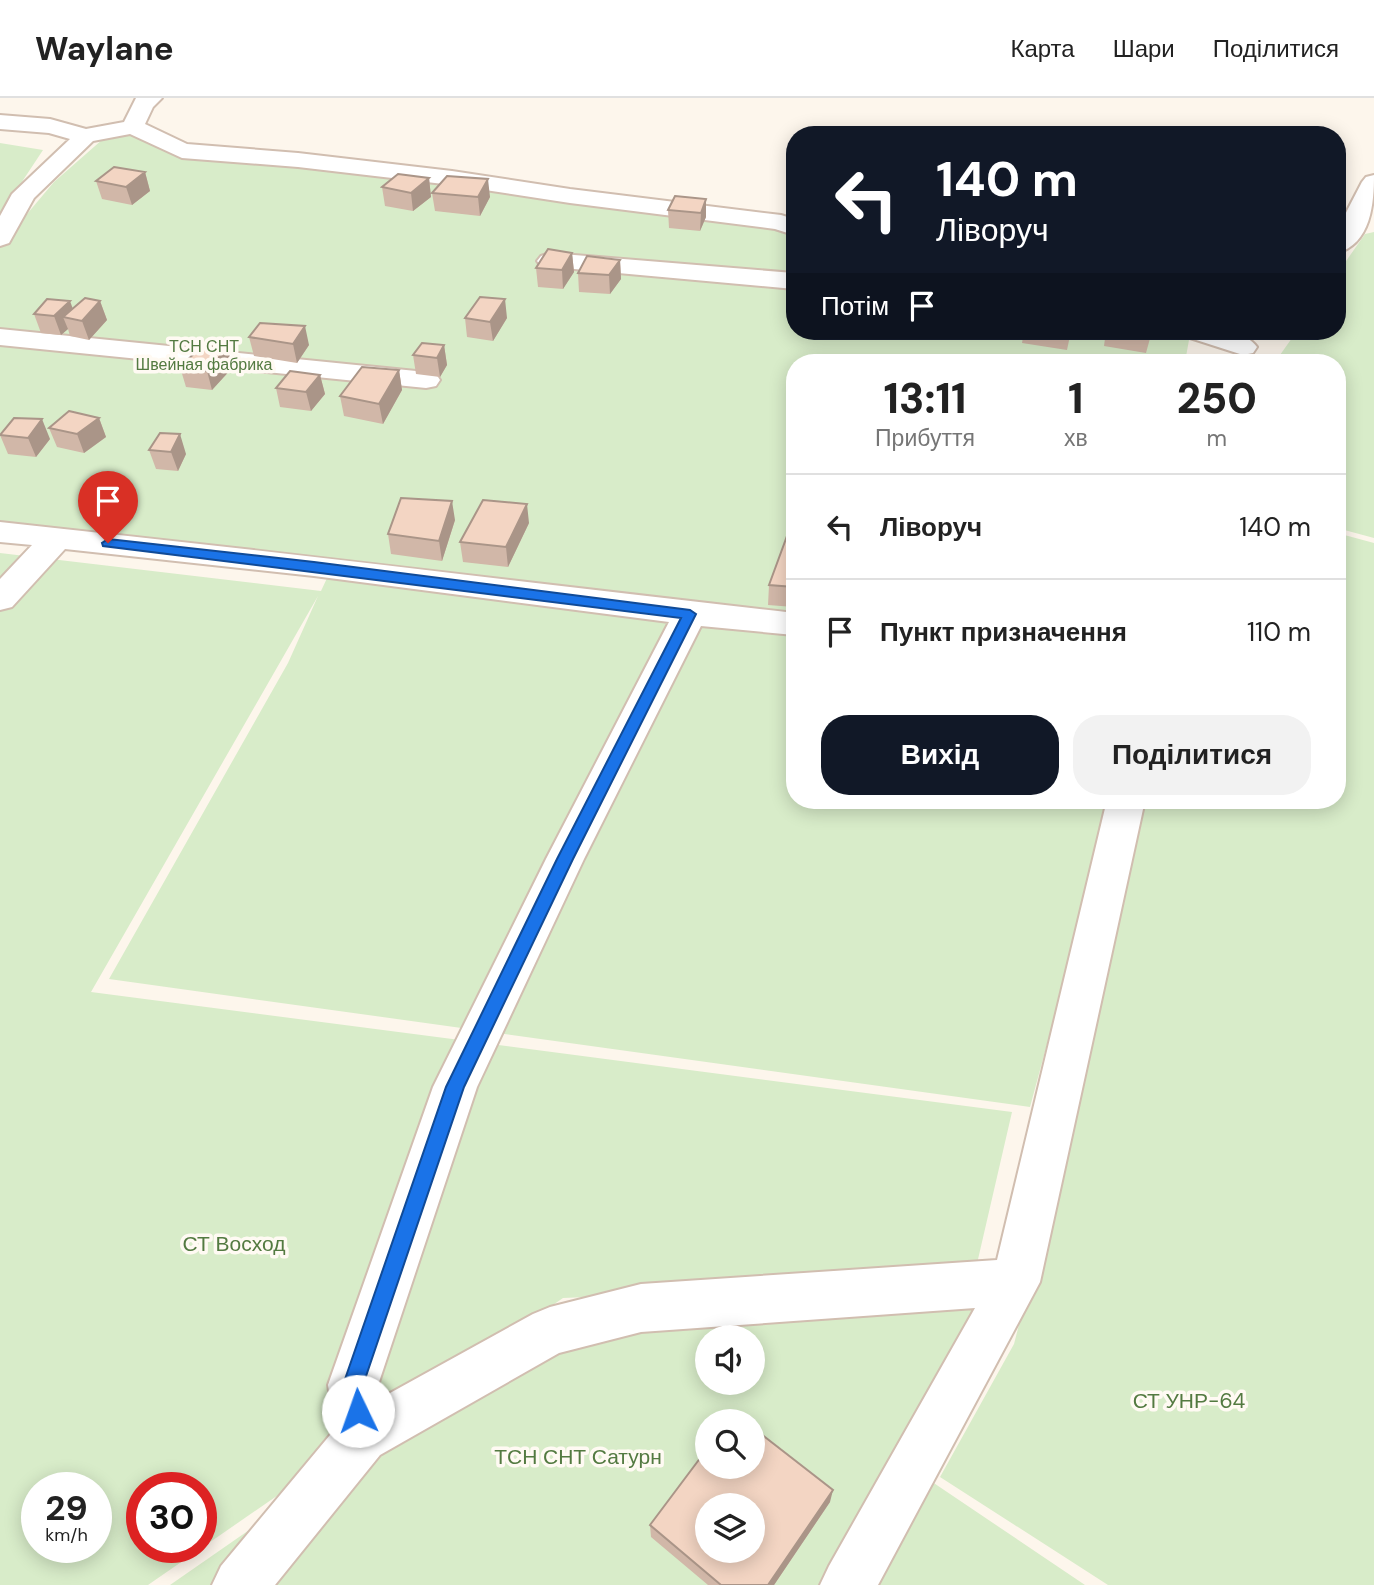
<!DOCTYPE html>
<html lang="uk">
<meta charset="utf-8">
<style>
body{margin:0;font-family:"DM Sans",sans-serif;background:#f2f2f2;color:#222;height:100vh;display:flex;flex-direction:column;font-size:26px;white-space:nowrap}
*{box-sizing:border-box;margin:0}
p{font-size:23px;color:#767676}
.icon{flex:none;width:38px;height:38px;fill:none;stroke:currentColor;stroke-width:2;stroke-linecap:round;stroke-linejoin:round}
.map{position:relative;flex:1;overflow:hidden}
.details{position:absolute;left:786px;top:256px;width:560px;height:455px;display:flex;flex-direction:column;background:#fff;border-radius:28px;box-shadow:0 4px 18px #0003}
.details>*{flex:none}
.top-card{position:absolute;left:786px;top:28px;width:560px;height:214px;border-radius:28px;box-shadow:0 4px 18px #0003;background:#111827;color:#fff;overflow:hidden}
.tools{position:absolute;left:695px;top:1227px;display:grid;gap:14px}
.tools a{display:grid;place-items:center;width:70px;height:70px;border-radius:50%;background:#fff;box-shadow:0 4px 18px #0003;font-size:35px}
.speed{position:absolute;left:21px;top:1374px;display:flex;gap:14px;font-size:35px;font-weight:700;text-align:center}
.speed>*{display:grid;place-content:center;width:91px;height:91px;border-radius:50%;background:#fff;box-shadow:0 4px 18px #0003;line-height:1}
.speed small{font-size:18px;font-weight:400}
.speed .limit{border:10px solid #d22;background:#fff;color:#111}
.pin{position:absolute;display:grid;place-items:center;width:60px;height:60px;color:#fff;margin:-72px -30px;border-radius:50% 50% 50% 0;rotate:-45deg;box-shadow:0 0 7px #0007}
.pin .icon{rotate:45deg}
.me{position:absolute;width:77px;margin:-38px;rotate:357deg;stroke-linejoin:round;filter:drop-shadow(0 0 5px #0008)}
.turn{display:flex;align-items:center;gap:24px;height:147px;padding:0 35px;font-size:32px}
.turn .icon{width:91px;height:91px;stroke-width:2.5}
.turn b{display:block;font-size:49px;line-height:60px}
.then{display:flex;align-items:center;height:66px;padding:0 35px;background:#0003;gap:14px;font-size:26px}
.eta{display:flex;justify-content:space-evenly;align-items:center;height:119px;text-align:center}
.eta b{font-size:42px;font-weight:800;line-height:49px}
.primary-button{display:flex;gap:14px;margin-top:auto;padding:14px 35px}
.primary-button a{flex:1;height:80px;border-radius:28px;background:#111827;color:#fff;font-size:28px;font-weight:800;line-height:80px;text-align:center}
.primary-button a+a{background:#f2f2f2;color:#222}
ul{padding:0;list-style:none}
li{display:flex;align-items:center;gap:21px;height:105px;padding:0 35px;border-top:2px solid #e0e0e0}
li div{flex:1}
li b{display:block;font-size:26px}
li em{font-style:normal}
header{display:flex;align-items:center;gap:42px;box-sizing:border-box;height:98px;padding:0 35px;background:#fff;border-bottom:2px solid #e0e0e0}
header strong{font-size:33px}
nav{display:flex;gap:38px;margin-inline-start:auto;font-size:24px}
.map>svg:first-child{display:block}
</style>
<header>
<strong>Waylane</strong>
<nav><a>Карта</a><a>Шари</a><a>Поділитися</a></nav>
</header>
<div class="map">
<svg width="1374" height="1487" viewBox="0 0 1374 1487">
<rect width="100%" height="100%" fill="#fdf6ec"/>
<!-- green -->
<path fill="#d8ecc9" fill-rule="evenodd" d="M128 33 284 64 774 126 794 138V233H1139L1189 242 1185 264H794V517L0 443V148L54 84 103 41Z
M0 45 43 52 0 117Z
M1374 134V440L1337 430V264H1275L1297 233H1337V176L1365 136Z
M1337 435 1374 445V1487H1108L940 1379 1014 1246 1065 1047 1138 702H1337Z
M0 455 321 493 328 478 666 520 794 533V702H1113L1030 1009 109 881 288 565 318 498 91 894 1012 1014 973 1183 563 1200 148 1487H0ZM37 1390H96V1449H37ZM142 1390H201V1449H142Z
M991 1197 910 1369 1085 1487H170L565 1213ZM707 1239H752V1284H707ZM707 1323H752V1368H707ZM707 1407H752V1452H707Z"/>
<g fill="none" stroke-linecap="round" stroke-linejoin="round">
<!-- minor casing -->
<g stroke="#d1beb0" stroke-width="4">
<path id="minor" d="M136 0H162L153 9 145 26 187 46 298 55 452 73 570 91 781 117 794 121V137L775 131 570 105 452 87 298 69 182 60 130 36 93 43 34 100 9 145 0 148V118L12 96 70 41 49 35 0 31V17L50 21 86 31 124 24Z
M1374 77C1374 105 1371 146 1337 155V132L1362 84 1366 79Z
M550 155 794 175V191L541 168 537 163 541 158Z
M0 231 426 274 436 276 440 282 436 288 426 290 0 247Z
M1183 233C1205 232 1243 229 1257 249L1253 255 1243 257 1187 239Z
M0 424C265 452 530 485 794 515V537L701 528 584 761 477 989 378 1287 381 1300 533 1216 550 1209 641 1186 997 1162 1107 702H1145L1040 1184 878 1487H820L829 1468 975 1210 641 1234 559 1255 380 1357 275 1487H212L221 1468 335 1331 328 1287 433 989 546 761 669 524 314 478 65 451 12 509 0 512V481L32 447 0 444Z"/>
</g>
<!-- minor -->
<use href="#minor" fill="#fff" fill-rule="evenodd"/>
</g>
<!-- wall -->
<path fill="#d1b7a8" d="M145 74 150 93 132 107 102 101 96 83Z
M429 80 431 99 413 113 385 108 382 89Z
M432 95 490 99 480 118 435 113Z
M675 98 706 119 700 133 669 130 668 112Z
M572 155 574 174 563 191 538 189 536 170Z
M620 162 621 181 610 196 579 194 578 175Z
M100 203 107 222 89 242 70 238 68 231 61 237 41 235 34 216 73 211Z
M465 220H507L493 243 467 239Z
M1024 233H1071L1067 252 1022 245Z
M1106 233H1152L1146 255 1104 248Z
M249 239 309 247 297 265 254 258Z
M444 247 447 267 440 279 416 276 413 257Z
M227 250 233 269 212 292 186 289 180 269Z
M399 272 402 292 383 326 344 318 340 298Z
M320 277 325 296 311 313 280 309 276 290Z
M99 320 106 339 84 355 57 349 49 330Z
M0 337 50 341 36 359 8 356Z
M149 352 186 356 178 373 156 371Z
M455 422 442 463 391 456 388 436Z
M529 425 508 469 463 464 460 444Z
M794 438V509L768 507 769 487Z
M830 1404 774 1487H708L651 1439 650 1427Z"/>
<!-- shaded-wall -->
<path fill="#aa9588" d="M145 74 150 93 132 107 126 89Z
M429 80 431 99 413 113 411 95Z
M488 81 490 99 480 118 478 99Z
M706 101V119L700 133 701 115Z
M572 155 574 174 563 191 562 172Z
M620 162 621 181 610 196 609 177Z
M505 201 507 220 493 243 490 224Z
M70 203 77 222 63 219 68 231 61 237 54 218Z
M100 203 107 222 89 242 82 223Z
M305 228 309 247 297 265 293 246Z
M444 247 447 267 440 279 437 260Z
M227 250 233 269 212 292 207 273Z
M399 272 402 292 383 326 379 306Z
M320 277 325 296 311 313 306 294Z
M99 320 106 339 84 355 77 336Z
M42 321 50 341 36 359 28 340Z
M180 336 186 356 178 373 171 354Z
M452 403 455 422 442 463 439 443Z
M527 406 529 425 508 469 506 449Z
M833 1392 830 1404 774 1487H768Z"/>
<!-- building -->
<path fill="#f3d5c3" stroke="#aa9588" stroke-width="2" fill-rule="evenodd" d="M114 69 145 74 126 89 96 83Z
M398 76 429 80 411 95 382 89Z
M447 78 488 81 478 99 432 95Z
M675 98 706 101 701 115 668 112Z
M548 151 572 155 562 172 536 170Z
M587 158 620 162 609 177 578 175Z
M480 199 505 201 490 224 465 220Z
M85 200 100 203 82 223 63 219Z
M47 201 70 203 54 218 34 216Z
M260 225 305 228 293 246 249 239Z
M1132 233H1152V236Z
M422 245 444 247 437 260 413 257Z
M203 247 227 250 207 273 180 269Z
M362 269 399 272 379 306 340 298Z
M290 273 320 277 306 294 276 290Z
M69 313 99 320 77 336 49 330Z
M14 320 42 321 28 340 0 337Z
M160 335 180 336 171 354 149 352Z
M401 400 452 403 439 443 388 436Z
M483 402 527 406 506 449 460 444Z
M787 438H794V489L769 487Z
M734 1315 744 1323H728Z
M752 1329 833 1392 768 1487H721L650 1427 707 1351V1368H752ZM707 1407H752V1452H707Z"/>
<!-- route -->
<path fill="#1a73e8" stroke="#114b97" stroke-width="2" d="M108 441 314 464 690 512 696 516 573 761 464 989 363 1287 368 1313 365 1321 358 1324 350 1321 343 1287 446 989 557 761 681 520 103 448 102 445Z"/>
<g text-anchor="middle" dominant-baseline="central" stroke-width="7" stroke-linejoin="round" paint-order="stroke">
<!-- far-park labels -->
<g font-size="16" fill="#537a41" stroke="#fffaf3">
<text x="204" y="248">ТСН СНТ<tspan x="204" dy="18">Швейная фабрика</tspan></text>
</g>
<!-- near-park labels -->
<g font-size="21" fill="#537a41" stroke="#fffaf3">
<text x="234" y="1146">СТ Восход</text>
<text x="1189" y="1303">СТ УНР-64</text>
<text x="578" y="1359">ТСН СНТ Сатурн</text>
</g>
</g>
</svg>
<div class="tools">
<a><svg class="icon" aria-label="sound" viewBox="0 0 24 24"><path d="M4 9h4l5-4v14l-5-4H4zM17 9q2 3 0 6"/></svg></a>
<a><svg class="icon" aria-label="search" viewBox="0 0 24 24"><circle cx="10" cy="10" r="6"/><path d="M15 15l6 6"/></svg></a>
<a><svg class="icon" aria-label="layers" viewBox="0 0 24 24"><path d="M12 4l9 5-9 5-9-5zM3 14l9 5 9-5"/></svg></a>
</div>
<div class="speed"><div>29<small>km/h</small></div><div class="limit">30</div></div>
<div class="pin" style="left:108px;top:445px;background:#d93025"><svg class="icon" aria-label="arrive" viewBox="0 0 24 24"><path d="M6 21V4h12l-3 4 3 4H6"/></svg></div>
<svg class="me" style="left:358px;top:1313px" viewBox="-20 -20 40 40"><circle r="19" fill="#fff"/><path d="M0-13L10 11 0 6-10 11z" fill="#1a73e8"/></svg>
<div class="top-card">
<div class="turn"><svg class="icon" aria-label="left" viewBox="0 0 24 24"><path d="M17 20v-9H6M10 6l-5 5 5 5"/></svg><div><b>140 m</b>Ліворуч</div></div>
<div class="then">Потім<svg class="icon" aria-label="arrive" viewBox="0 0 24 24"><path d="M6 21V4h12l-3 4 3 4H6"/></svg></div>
</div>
<section class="details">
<div class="eta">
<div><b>13:11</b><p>Прибуття</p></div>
<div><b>1</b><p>хв</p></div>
<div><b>250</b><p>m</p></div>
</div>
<ul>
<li><svg class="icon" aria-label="left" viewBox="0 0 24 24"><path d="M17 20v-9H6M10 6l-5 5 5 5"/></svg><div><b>Ліворуч</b></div><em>140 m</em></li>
<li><svg class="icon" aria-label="arrive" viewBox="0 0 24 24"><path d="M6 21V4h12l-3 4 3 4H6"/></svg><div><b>Пункт призначення</b></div><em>110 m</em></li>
</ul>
<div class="primary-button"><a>Вихід</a><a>Поділитися</a></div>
</section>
</div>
